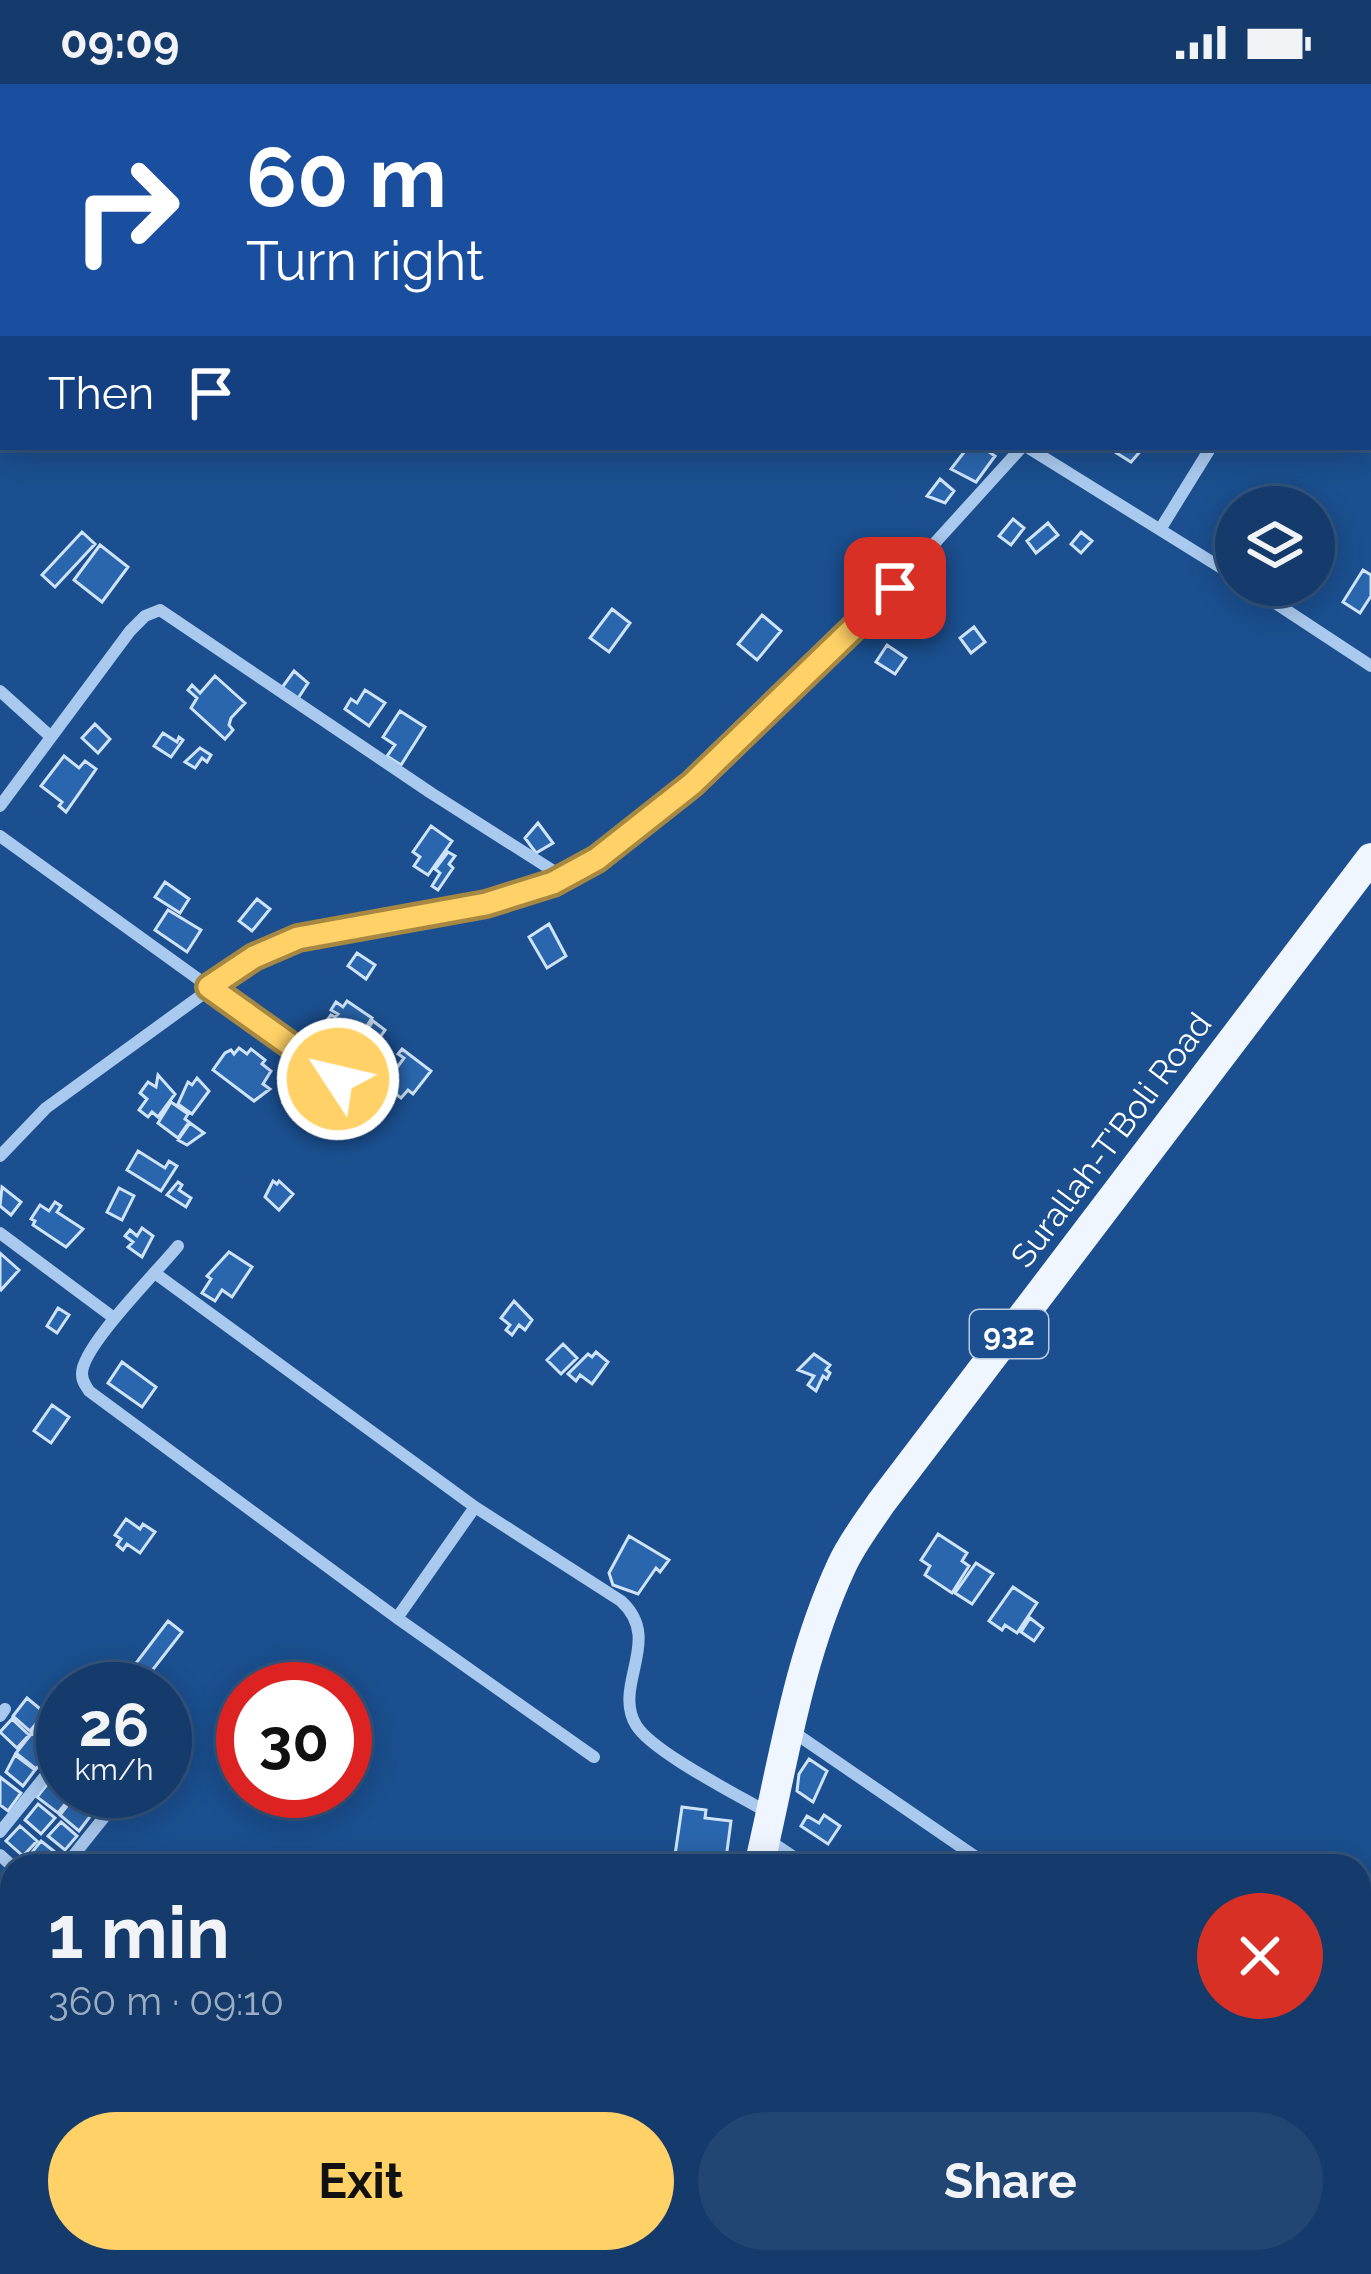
<!DOCTYPE html>
<meta charset="utf-8">
<style>
body{margin:0;font-family:Raleway,sans-serif;background:#214673;color:#f1f3f6;height:100vh;display:flex;flex-direction:column;font-size:45px;white-space:nowrap}
*{box-sizing:border-box;margin:0}
p{font-size:39px;color:#9dadc1}
.icon{flex:none;width:66px;height:66px;fill:none;stroke:currentColor;stroke-width:2;stroke-linecap:round;stroke-linejoin:round}
.map{position:relative;flex:1;overflow:hidden}
.details{position:absolute;left:0px;top:1770px;width:1371px;height:420px;display:flex;flex-direction:column;background:#143b6b;border-radius:36px 36px 0 0;box-shadow:0 6px 30px #0003,0 0 0 3px #33557e}
.details>*{flex:none}
.hud{position:absolute;left:0px;top:0px;width:1371px;height:366px;box-shadow:0 6px 30px #0003,0 0 0 3px #33557e;background:#1a4fa0;color:#fff;overflow:hidden}
.fabs{position:absolute;left:1215px;top:402px;display:grid;gap:24px}
.fabs a{display:grid;place-items:center;width:120px;height:120px;border-radius:50%;background:#143b6b;box-shadow:0 6px 30px #0003,0 0 0 3px #33557e;font-size:60px}
.speed{position:absolute;left:36px;top:1578px;display:flex;gap:24px;font-size:60px;font-weight:700;text-align:center}
.speed>*{display:grid;place-content:center;width:156px;height:156px;border-radius:50%;background:#143b6b;box-shadow:0 6px 30px #0003,0 0 0 3px #33557e;line-height:1}
.speed small{font-size:30px;font-weight:400}
.speed .limit{border:18px solid #d22;background:#fff;color:#111}
.pin{position:absolute;display:grid;place-items:center;width:102px;height:102px;color:#fff;margin:-51px;border-radius:24px;box-shadow:0 6px 18px #0006}
.me{position:absolute;width:132px;margin:-66px;rotate:305deg;stroke-linejoin:round;filter:drop-shadow(0 0 9px #0008)}
.turn{display:flex;align-items:center;gap:42px;height:252px;padding:0 48px;font-size:54px}
.turn .icon{width:156px;height:156px;stroke-width:2.5}
.turn b{display:block;font-size:84px;line-height:102px}
.then{display:flex;align-items:center;height:114px;padding:0 48px;background:#0003;gap:24px;font-size:45px}
.round{display:grid;place-items:center;flex:none;width:126px;height:126px;border-radius:63px;background:#214673}
.overview{display:flex;align-items:center;justify-content:space-between;height:204px;padding:0 48px}
h1{font-size:72px;font-weight:700;line-height:90px}
.cta{display:flex;gap:24px;margin-top:auto;padding:24px 48px}
.cta a{flex:1;height:138px;border-radius:72px;background:#ffd166;color:#111;font-size:48px;font-weight:700;line-height:138px;text-align:center}
.cta a+a{background:#214673;color:#f1f3f6}
.status{display:flex;justify-content:space-between;align-items:center;height:84px;padding:0 60px;background:#143b6b;direction:ltr}
.status svg{height:33px;fill:currentColor}
.map>svg:first-child{display:block}
</style>
<div class="status"><b>09:09</b><svg viewBox="0 0 49 12"><path d="M0 12V9h3v3zM5 12V6h3v6zM10 12V3h3v9zM15 12V0h3v12zM26 1h20v11H26zM47 4h2v5h-2z"/></svg></div>
<div class="map">
<svg width="1371" height="2190" viewBox="0 0 1371 2190">
<rect width="100%" height="100%" fill="#1b4f8f"/>
<!-- building -->
<path fill="#2a66ad" stroke="#cfe3fa" stroke-width="3" d="M968 363H982L995 372 976 398 951 385Z
M1107 363H1144L1131 378Z
M940 395 954 407 945 419 927 412Z
M1013 435 1024 444 1011 461 999 452Z
M1048 439 1058 451 1036 469 1027 457Z
M82 448 95 460 55 503 42 491Z
M1081 448 1092 457 1081 469 1071 460Z
M100 461 128 483 102 518 74 496Z
M1363 486 1371 491V512L1360 529 1343 518Z
M612 525 630 539 609 568 590 554Z
M762 531 781 547 757 576 738 560Z
M974 543 985 558 971 569 960 554Z
M887 561 906 574 895 590 876 578Z
M294 587 308 599 297 616 281 605Z
M215 592 245 619 231 634 229 641 233 646 225 655 191 624 197 614 188 606 192 601 200 609Z
M365 606 385 619 369 642 345 625 351 615 357 619Z
M400 627 425 643 401 681 387 672 395 661 383 653Z
M95 640 110 655 98 669 82 654Z
M163 649 177 658 179 653 183 656 171 673 154 662Z
M200 664 211 671 207 678 202 674 195 684 185 678Z
M64 672 79 684 85 677 96 685 66 728 59 722 62 718 41 702Z
M538 739 553 759 536 769 525 754Z
M431 742 452 757 428 791 414 782 420 773 413 768Z
M448 768 455 772 449 780 453 784 438 806 432 802 440 789 435 785Z
M165 798 189 815 180 829 155 813Z
M257 815 270 825 252 847 239 837Z
M168 826 201 846 187 868 155 846Z
M549 840 566 872 547 884 529 853Z
M357 869 375 881 366 895 348 882Z
M347 917 372 934 364 946 359 943 353 959 325 939 331 931 335 933 338 930 331 926 336 918 343 923Z
M373 937 385 946 364 976 358 972 372 952 367 947Z
M239 964 247 970 251 965 265 976 262 980 271 987 263 1000 270 1005 254 1017 213 986 225 969 231 966 234 970Z
M402 965 431 987 413 1010 408 1006 401 1014 384 1001 404 974 398 970Z
M158 991 175 1010 158 1033 152 1028 148 1033 139 1026 147 1015 140 1009 148 998 156 1003Z
M197 994 209 1007 192 1030 178 1020 188 998 192 1001Z
M304 998 313 1005 306 1014 317 1023 305 1037 283 1019Z
M171 1018 188 1030 185 1035 189 1038 178 1054 158 1039Z
M190 1039 204 1049 187 1061 178 1056Z
M138 1067 165 1084 169 1077 177 1082 161 1107 127 1086Z
M273 1097 277 1100 279 1097 293 1110 279 1126 265 1113Z
M178 1098 182 1101 179 1106 191 1114 186 1123 167 1111Z
M2 1103 21 1118 11 1131 0 1122Z
M119 1104 134 1112 122 1136 107 1128Z
M55 1118 61 1122 57 1128 83 1145 66 1163 33 1141 35 1137 31 1135 40 1121 49 1127Z
M142 1144 153 1152 142 1173 128 1163 133 1158 125 1152 130 1146 137 1152Z
M229 1168 252 1183 232 1213 222 1206 215 1217 202 1209 211 1195 207 1192Z
M0 1169 19 1186 1 1206 0 1205Z
M514 1217 532 1236 525 1246 519 1241 512 1251 506 1246 510 1241 501 1234Z
M58 1224 69 1231 57 1249 47 1242Z
M563 1260 577 1274 561 1290 547 1276Z
M596 1268 608 1278 592 1300 580 1291 576 1297 568 1290 588 1270 592 1273Z
M814 1270 830 1281 826 1286 830 1289 827 1295 823 1292 816 1307 808 1301 814 1292 798 1286Z
M122 1278 156 1303 142 1323 108 1299Z
M52 1321 69 1333 51 1359 34 1347Z
M126 1435 140 1445 143 1440 155 1448 140 1469 127 1460 123 1466 117 1461 121 1455 115 1451Z
M938 1450 967 1469 962 1477 969 1482 952 1509 925 1491 930 1482 921 1476Z
M629 1452 669 1476 660 1488 656 1484 638 1510 613 1501 609 1489Z
M976 1479 993 1490 972 1520 955 1509Z
M1013 1503 1037 1519 1017 1549 1005 1541 1002 1546 989 1537Z
M1030 1534 1043 1544 1034 1557 1021 1548Z
M168 1537 182 1548 144 1597 130 1587Z
M27 1614 45 1629 30 1647 13 1632Z
M12 1635 29 1651 17 1664 0 1648Z
M43 1635 52 1642 56 1637 63 1643V1662L56 1667 33 1647Z
M32 1649 52 1666 36 1685 16 1669Z
M15 1671 35 1686 23 1702 6 1688Z
M809 1675 827 1687 813 1718 797 1707 799 1690Z
M0 1693 21 1709 8 1727 0 1721Z
M49 1698 70 1714 58 1729 37 1713Z
M81 1707H101L107 1712 95 1725 78 1710Z
M73 1714 92 1730 79 1747 60 1731Z
M38 1720 55 1734 41 1750 25 1736Z
M682 1723 706 1726 705 1734 731 1737 725 1782 688 1779 689 1773 675 1771Z
M824 1731 840 1742 828 1760 801 1742 807 1732 819 1739Z
M61 1738 77 1752 65 1766 48 1752Z
M20 1742 37 1757 23 1772 6 1757Z
M41 1757 60 1772 52 1782H29V1772Z"/>
<g fill="none" stroke-linecap="round" stroke-linejoin="round">
<!-- minor -->
<path stroke="#a9c9ee" stroke-width="12" d="M437 0 443 3
M1078 0 1083 3
M1251 0 1255 3
M467 3 469 0
M998 3 1001 0
M1368 76 1371 78
M1368 155 1371 151
M1027 363 1236 493
M1161 444 1211 363
M1248 501 1371 582
M0 607 50 652
M0 722 130 547 145 532 160 526 431 709 563 793
M0 752 337 995
M0 1072 46 1024 254 873 318 848 415 836 486 820 553 799 597 775 692 700 864 537 1022 363
M0 1149 114 1234
M178 1162C158 1187 81 1263 82 1290 82 1298 85 1300 89 1307L397 1534 594 1673
M156 1190 475 1423 621 1517C664 1556 612 1601 636 1641 652 1668 740 1712 770 1730
M397 1534 475 1423
M0 1632 5 1625
M789 1645 989 1782
M0 1748 63 1670
M767 1755 807 1782
M0 1771 12 1782
M65 1782 125 1707
M0 1865 12 1849
M0 2030 12 2038
M1359 2035 1371 2043
M211 2178 228 2190
M436 2178 452 2190"/>
<!-- primary -->
<path stroke="#f0f6ff" stroke-width="30" d="M759 1782C783 1681 797 1578 841 1483 851 1460 867 1440 881 1419L1371 774
M527 2190 536 2178"/>
</g>
<g fill="none" stroke-linecap="round" stroke-linejoin="round">
<!-- route casing -->
<g stroke="#a68842" stroke-width="30">
<path id="route" d="M338 995 209 903 254 873 298 854 486 820 553 799 597 775 692 700 895 504"/>
</g>
<!-- route -->
<use href="#route" stroke="#ffd166" stroke-width="21"/>
</g>
<g text-anchor="middle" dominant-baseline="central" stroke-width="12" stroke-linejoin="round" paint-order="stroke">
<!-- shield labels -->
<rect fill="#1b4f8f" stroke="#bbcadd" stroke-width="3" x="970" y="1226" width="78" height="48" rx="9"/>
<g font-size="30" font-weight="bold" fill="#fff">
<text x="1009" y="1250">932</text>
</g>
<!-- street labels -->
<g font-size="33" fill="#fff" stroke="#1b4f8f">
<text transform="translate(1111 1056) rotate(-53)">Surallah-T'Boli Road</text>
</g>
</g>
</svg>
<div class="fabs">
<a><svg class="icon" aria-label="layers" viewBox="0 0 24 24"><path d="M12 4l9 5-9 5-9-5zM3 14l9 5 9-5"/></svg></a>
</div>
<div class="speed"><div>26<small>km/h</small></div><div class="limit">30</div></div>
<div class="pin" style="left:895px;top:504px;background:#d93025"><svg class="icon" aria-label="arrive" viewBox="0 0 24 24"><path d="M6 21V4h12l-3 4 3 4H6"/></svg></div>
<svg class="me" style="left:338px;top:995px" viewBox="-20 -20 40 40"><circle r="17" fill="#ffd166" stroke="#fff" stroke-width="3"/><path d="M0-11L8 9 0 5-8 9z" fill="#fff"/></svg>
<div class="hud">
<div class="turn"><svg class="icon" aria-label="right" viewBox="0 0 24 24"><path d="M7 20v-9h11M14 6l5 5-5 5"/></svg><div><b>60 m</b>Turn right</div></div>
<div class="then">Then<svg class="icon" aria-label="arrive" viewBox="0 0 24 24"><path d="M6 21V4h12l-3 4 3 4H6"/></svg></div>
</div>
<section class="details">
<div class="overview"><div><h1>1 min</h1><p>360 m · 09:10</p></div><a class="round" style="background:#d93025;color:#fff"><svg class="icon" aria-label="close" viewBox="0 0 24 24"><path d="M6 6l12 12M18 6L6 18"/></svg></a></div>
<div class="cta"><a>Exit</a><a>Share</a></div>
</section>
</div>
